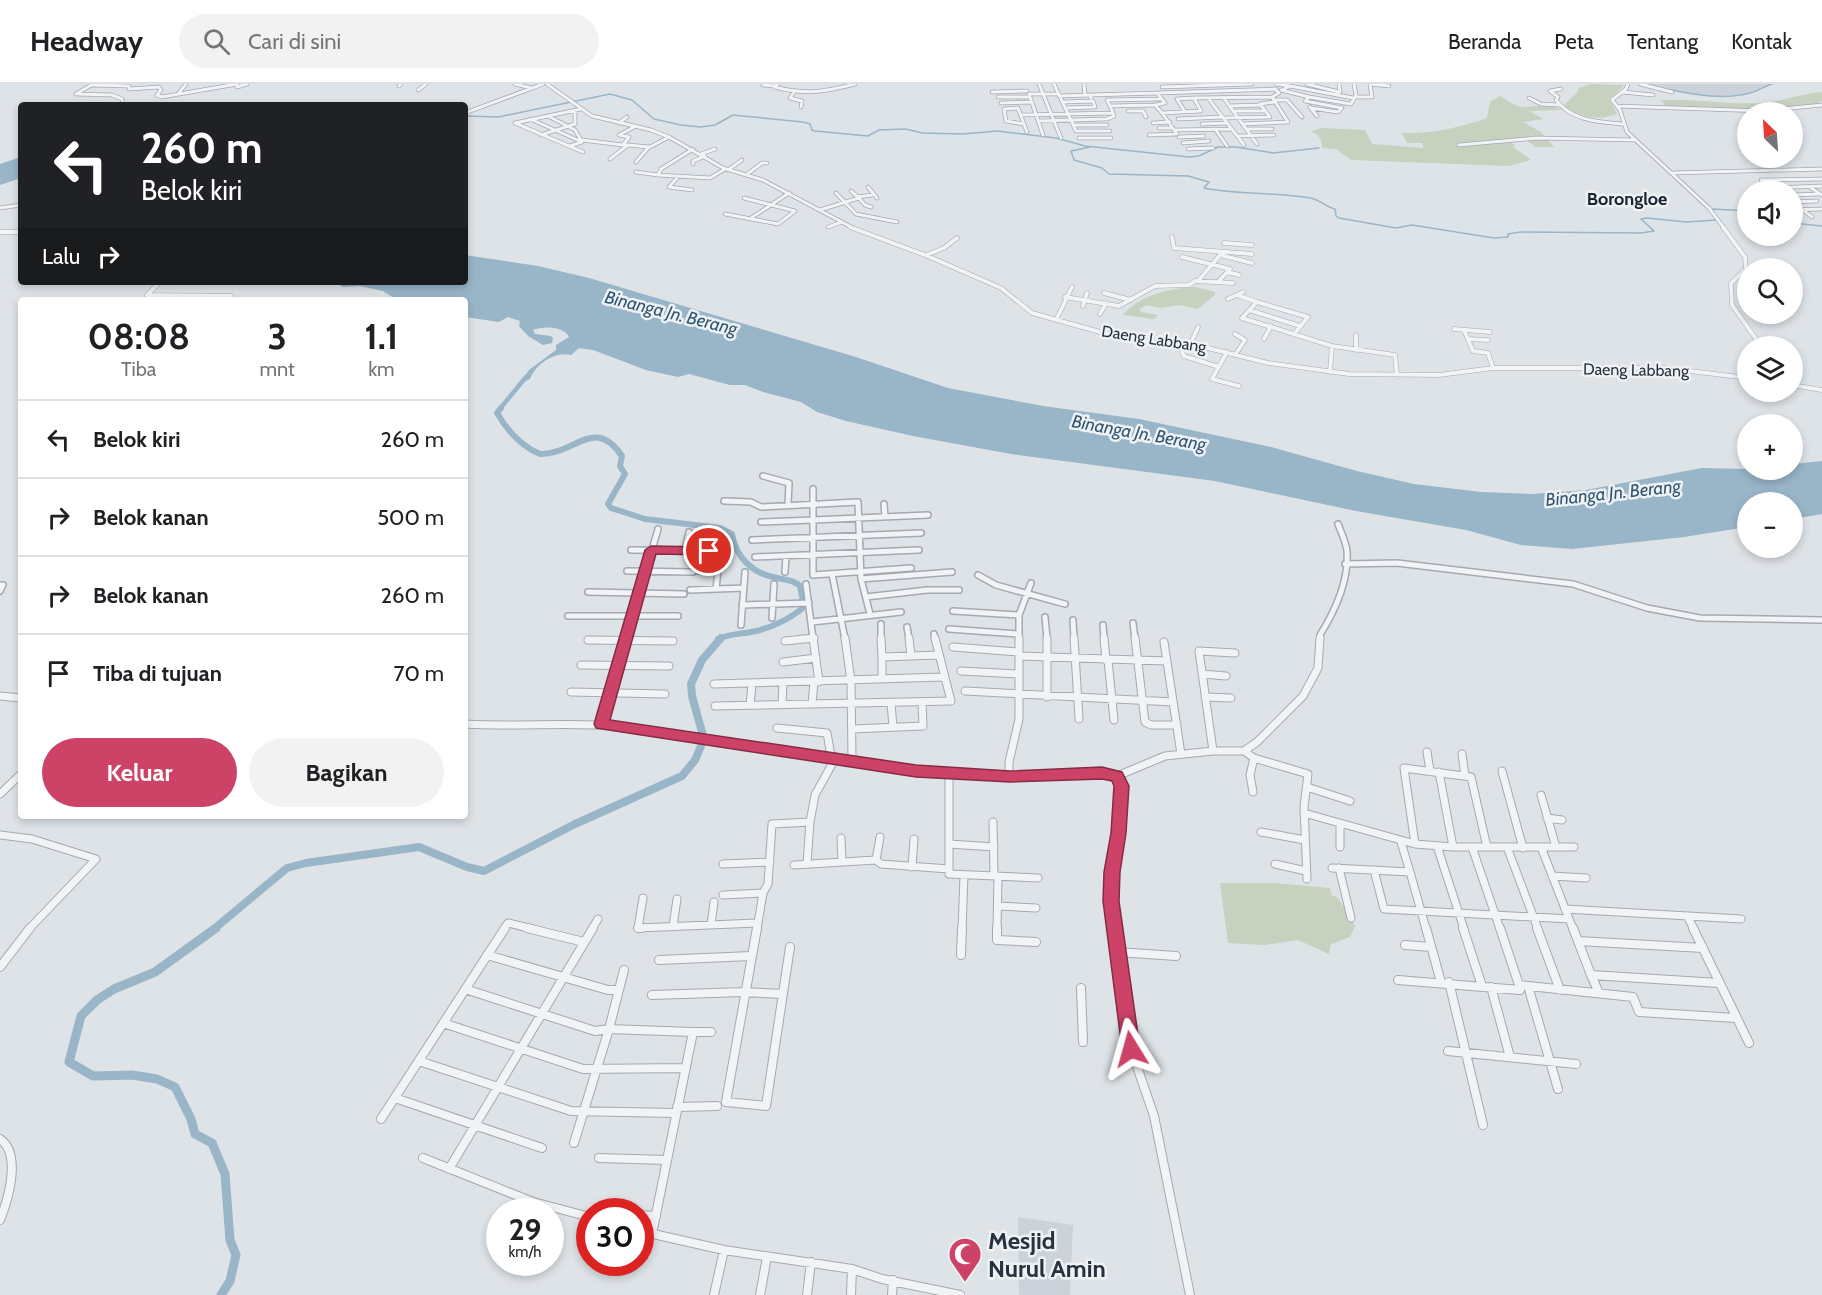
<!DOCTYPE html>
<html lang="id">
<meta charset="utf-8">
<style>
body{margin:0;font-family:Cabin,sans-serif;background:#f2f2f2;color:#202124;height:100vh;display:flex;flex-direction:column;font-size:22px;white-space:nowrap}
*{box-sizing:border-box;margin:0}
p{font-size:20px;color:#757577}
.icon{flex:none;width:33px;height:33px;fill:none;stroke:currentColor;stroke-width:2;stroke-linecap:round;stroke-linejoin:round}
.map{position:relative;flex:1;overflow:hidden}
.panel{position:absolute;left:18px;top:213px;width:450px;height:522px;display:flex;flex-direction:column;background:#fff;border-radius:6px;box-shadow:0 3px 9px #0003}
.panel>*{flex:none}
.top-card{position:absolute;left:18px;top:18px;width:450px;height:183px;border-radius:6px;box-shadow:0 3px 9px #0003;background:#202124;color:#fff;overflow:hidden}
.needle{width:39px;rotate:335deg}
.buttons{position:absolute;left:1737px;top:18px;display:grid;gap:12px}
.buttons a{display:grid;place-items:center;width:66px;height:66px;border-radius:50%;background:#fff;box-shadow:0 3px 9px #0003;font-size:30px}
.speed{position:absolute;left:486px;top:1114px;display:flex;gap:12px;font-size:30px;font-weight:700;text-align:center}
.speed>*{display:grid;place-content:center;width:78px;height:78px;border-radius:50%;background:#fff;box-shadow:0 3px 9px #0003;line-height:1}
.speed small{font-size:15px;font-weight:400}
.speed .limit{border:9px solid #d22;background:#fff;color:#111}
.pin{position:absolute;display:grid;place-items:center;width:51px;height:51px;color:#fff;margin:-26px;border:3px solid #fff;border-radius:50%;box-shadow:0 2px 6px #0007}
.me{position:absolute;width:66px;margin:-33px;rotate:352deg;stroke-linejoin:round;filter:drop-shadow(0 0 4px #0008)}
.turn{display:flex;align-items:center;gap:21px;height:126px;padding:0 24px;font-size:27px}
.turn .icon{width:78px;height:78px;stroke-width:2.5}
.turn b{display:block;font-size:42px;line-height:51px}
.then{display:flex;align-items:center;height:57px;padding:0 24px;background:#0003;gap:12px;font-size:22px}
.eta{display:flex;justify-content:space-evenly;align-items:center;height:102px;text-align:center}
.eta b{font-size:36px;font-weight:700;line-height:42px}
.button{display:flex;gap:12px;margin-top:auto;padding:12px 24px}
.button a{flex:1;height:69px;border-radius:36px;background:#cd4367;color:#fff;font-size:24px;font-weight:700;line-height:69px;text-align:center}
.button a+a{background:#f2f2f2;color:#202124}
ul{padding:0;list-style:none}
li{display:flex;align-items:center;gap:18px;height:78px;padding:0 24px;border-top:2px solid #e0e0e0}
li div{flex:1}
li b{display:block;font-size:22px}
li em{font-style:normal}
header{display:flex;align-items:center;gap:36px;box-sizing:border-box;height:84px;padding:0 30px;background:#fff;border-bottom:2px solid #e0e0e0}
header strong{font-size:28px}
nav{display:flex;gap:33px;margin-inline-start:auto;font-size:21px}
.search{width:420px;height:54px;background:#f2f2f2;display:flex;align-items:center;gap:15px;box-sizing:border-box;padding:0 21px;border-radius:33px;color:#757577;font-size:22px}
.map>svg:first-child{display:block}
</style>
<header>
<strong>Headway</strong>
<div class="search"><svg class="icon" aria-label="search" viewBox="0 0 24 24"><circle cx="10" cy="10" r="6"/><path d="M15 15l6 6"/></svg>Cari di sini</div>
<nav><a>Beranda</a><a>Peta</a><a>Tentang</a><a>Kontak</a></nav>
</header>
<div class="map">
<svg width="1822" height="1211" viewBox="0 0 1822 1211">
<rect width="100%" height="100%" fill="#dee3e8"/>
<!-- built -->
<path fill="#ccd2da" d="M1642 0H1772L1749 9 1716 13 1690 10Z
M1018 1133 1073 1141 1070 1211H1019Z"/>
<!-- green -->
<path fill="#c6d2bf" d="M1591 0 1625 1 1609 15 1617 30C1598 37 1584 33 1565 25V20L1577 9 1579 4Z
M1822 8V17L1814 20 1760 26 1667 23 1660 16C1695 14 1728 21 1763 19 1784 17 1800 10 1822 8Z
M1500 12C1505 15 1511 20 1518 22 1531 26 1543 16 1562 26L1529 27 1544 35 1523 38 1541 48 1554 63H1535L1525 55 1508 56 1516 62H1512L1531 76 1509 82 1351 76 1336 65 1322 64C1322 55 1319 50 1310 47L1322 44 1365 46 1372 60 1424 64 1422 59H1407L1402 49C1431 50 1459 44 1487 34L1490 18Z
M1195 203 1215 208V211L1198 225 1180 221 1160 224 1146 221 1140 225 1141 228 1158 231 1154 235 1123 231C1139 211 1170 204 1195 203Z
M1220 799H1275L1330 804 1332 811 1338 814 1355 842 1350 853 1331 860 1329 870 1298 856 1265 861 1228 859Z"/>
<!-- water -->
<path fill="#99b5c8" d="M21 73V94L0 101V80Z
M465 171 538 182 589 194 856 273 948 304 1043 322 1139 335 1271 363 1357 387 1414 400 1481 408 1532 410 1586 406 1702 384 1792 386 1793 380 1822 377V430L1793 435 1792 418H1748L1747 443 1684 453 1572 465 1521 461 1466 446 1356 427 1215 397 1011 370 913 352 846 337 817 328 801 318 763 308 745 301H730L689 290 678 293 646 286 593 266 579 264 571 271C556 267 536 279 530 295L519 300 529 286 556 266V261L569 253C564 242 543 242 533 246L535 250 551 252 553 254 552 259 543 261 528 252 519 242 520 237 508 233 499 238 465 233V216H397L383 207 360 202 343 203 334 198H465Z"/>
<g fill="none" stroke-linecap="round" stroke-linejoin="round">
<!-- stream -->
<path stroke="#99b5c8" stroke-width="1.5" d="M1671 6C1697 11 1724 16 1750 9 1758 7 1765 2 1772 0
M465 32 498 33 610 10 632 16 654 35 681 41 701 43 715 41 733 31 803 38 810 40 812 46 815 47 868 52 879 46 905 45 923 49 963 50 997 47 1056 54 1085 62 1189 73 1199 72 1218 63H1236L1273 69 1319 64
M1090 63 1071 67 1074 76 1102 84 1109 90 1188 92 1209 98 1204 104C1239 111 1275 108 1310 114 1319 115 1326 123 1335 125L1336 132 1339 134 1396 144 1412 141 1494 154 1508 153V150L1520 148 1641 149 1654 147 1641 135 1647 134 1686 138 1717 136
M1714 129 1713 125 1748 127
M1792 139 1822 142"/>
<!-- canal-far3 -->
<path stroke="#99b5c8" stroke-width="4.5" d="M499 326 526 293"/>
<!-- canal-far2 -->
<path stroke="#99b5c8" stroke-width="6" d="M501 324 497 329C507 346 521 362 540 370 575 371 594 331 622 372L620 382 625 390 608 420 611 424 645 435 720 444 732 450C736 474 753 490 777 494 786 496 794 496 800 502L804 523C790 535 769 545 751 548 740 550 729 550 718 555"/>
<!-- canal-far1 -->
<path stroke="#99b5c8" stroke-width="8" d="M214 845 287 784 306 779 419 763 467 783 484 787 575 740 682 692 695 676 701 662 702 648 692 612 691 600 702 576 721 554"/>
<!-- canal -->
<path stroke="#99b5c8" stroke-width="9" d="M216 844 155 888 114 905 97 916 81 932 69 978 93 992 132 991 157 995 175 1003 191 1035 195 1050 212 1059 225 1090 230 1156 236 1171 230 1197 221 1211"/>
<!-- minor-far4 casing -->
<g stroke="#a3aab2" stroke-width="4.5">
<path id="minor-far4" d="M93 0 76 10 112 11 122 15 123 19
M515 0 531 4
M547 0 592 32 651 46 669 53 723 84 763 96 853 144
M778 0 774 3C806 11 824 8 855 0
M1039 0 1061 54
M1054 0 1076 47H1110
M1276 0 1290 2
M1307 0 1339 8
M1628 0 1626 5 1612 16 1620 26 1627 48 1709 124 1724 144
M1640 0 1672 8
M92 1 129 2V5L159 3 161 6 157 11 162 13 237 0
M763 1 775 2
M1084 1 1085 11
M399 2 401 0
M237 3 247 0
M1162 3 1252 0
M1561 5 1550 7 1558 13 1556 16C1572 37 1598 38 1623 40
M418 6 426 0
M1281 6 1309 13 1307 15
M1282 6 1290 2 1353 14
M794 8 790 14 802 17 801 23
M992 8 1027 7
M1622 8 1653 11
M178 10 186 0
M1336 10 1340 8 1339 0
M1090 11 1157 9
M1059 12 1090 11 1091 14
M998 13H1030
M1223 13 1257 60
M1309 13 1351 20 1356 11 1354 0
M1355 13H1372L1370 0 1389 2
M1208 14 1244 61
M1529 14 1541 20 1559 21
M1275 16H1287L1302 33
M1305 17 1342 24 1338 28 1311 24
M1063 18 1093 17 1095 23 1065 24
M1001 19 1032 18
M1155 21 1165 19 1157 9 1276 5
M1110 22 1107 16 1161 15
M1230 22 1260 21
M1617 22 1764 27 1822 21
M1310 23 1317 32
M1018 24 1024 40 1006 37 1004 25Z
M581 25 515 39 583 68
M1128 27H1143L1146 33
M1235 27H1265
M1185 28 1177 15 1194 14
M465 29 543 0
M1022 31 1113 29 1110 22 1155 21 1162 29 1201 27 1194 14 1272 13
M548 32 575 46 582 58
M1223 34 1270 33 1260 20 1274 18
M530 35 582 58 570 62
M1178 35 1222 33
M1038 37 1107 35 1114 32 1113 29
M619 39 627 33
M1153 39 1170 38
M1024 40 1027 48
M1202 40 1227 39
M1242 40 1288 38 1272 13 1279 9 1276 6
M1073 41H1107
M1159 44H1173
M1215 45 1227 62
M1246 45H1272
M1175 46 1231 45
M541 51 575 40V26
M1043 51 1029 10H1059
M1149 51 1177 50 1162 29
M1237 52 1274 51
M1179 53 1204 52
M1079 54H1111
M582 56 623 61
M1183 59 1209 57
M623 61 629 53 619 51 636 42
M628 61 649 63
M1459 61 1537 54 1635 56
M693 65 661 85 658 91 710 94 725 85
M1188 65 1213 64
M701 70 715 65
M610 75 628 61H624
M636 78 648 64 669 53
M693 80V77L705 72
M728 86 742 76
M636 88 658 91
M1672 89 1822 85
M746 91 762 79H767
M677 94 669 103 692 106
M1761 96 1822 95
M868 103 877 114
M1771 104 1822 102
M1811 104 1822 111
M836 109 856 130 897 138
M1792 111 1819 110
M857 113 872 111
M859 114 865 121 871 123
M1792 118 1817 117
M0 124 21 121
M820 126 859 114 851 107
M1792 126 1821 125
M1803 126 1812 133
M725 130 778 140 795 127 744 114
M751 134 789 109
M828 143 842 138"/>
</g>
<!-- minor-far3 casing -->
<g stroke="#a3aab2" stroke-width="5">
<path id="minor-far3" d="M850 143 925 171 1001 204 1032 229 1100 248 1150 258 1204 263 1268 279 1349 290 1439 291 1493 284H1665L1748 294
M1723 143 1745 173 1746 185 1731 199 1732 221 1761 262
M0 148H21
M1172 153 1174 164 1252 170
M1224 159 1252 161
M926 171 944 164 957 154
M1220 171 1252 179
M1182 173 1230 185 1218 198
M1227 188 1239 191
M1198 197 1220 171
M160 198 147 211 231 212
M1104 209 1131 216
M1237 211 1257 218 1242 234 1332 262 1395 271 1397 292
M1065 213 1119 222 1155 202 1189 201 1195 197 1233 199
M1228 215 1243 208
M1257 218 1308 233 1295 249
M1083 222 1087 209
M1249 226 1300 242
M1100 230 1106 219
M1056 236 1072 203
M1454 245 1490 248
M1464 246 1473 267 1488 269 1493 284
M1235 250 1245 256 1235 271
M1356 251V266
M1264 255 1271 242
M1468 255 1488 256
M1186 261 1182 268 1184 272 1219 283
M1190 261 1198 243
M1227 268 1212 295 1239 302
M1330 288 1332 262
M1792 301 1822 306"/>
</g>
<!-- minor-far2 casing -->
<g stroke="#a3aab2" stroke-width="8">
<path id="minor-far2" d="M763 392 789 399 788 421
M724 417 751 418 761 423 858 418 861 495 870 530
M884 420 885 433
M761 438 813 436V405
M752 456 921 449
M631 466 709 467
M685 466 689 448
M755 473 919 466
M1345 480 1397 479 1573 500 1647 524 1700 534 1822 536
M911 484 813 491V436L928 431
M627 487 693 488
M698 487H718
M785 488 786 472
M832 490 845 555
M978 491 996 501 1065 520
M861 495 952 488
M806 500 813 555
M0 501H3L0 507
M716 505 720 467
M690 506 744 504
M588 508 684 510
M866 513 927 506H959
M742 521 809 519
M953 527 1019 531
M568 532H678
M1045 533 1047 555
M772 534 774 500
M1073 536 1074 555
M812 538 901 528
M1133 539 1135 555
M881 540V555
M741 541 745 488
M1103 541 1104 555
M907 543 909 555
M949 545 1018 550
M934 550 935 555
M626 555 658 445
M800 555 814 554
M1019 555V531L1031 499
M1320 555V551C1335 527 1349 496 1347 467 1346 458 1341 448 1338 440"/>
</g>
<!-- minor-far1 casing -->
<g stroke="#a3aab2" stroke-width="9">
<path id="minor-far1" d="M813 554 819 598
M845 554 851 597 852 676
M881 554 882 573 938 571
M909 554 911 572
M1047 554V613
M1074 554 1079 635
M1104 554 1106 576
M1135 554 1145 638 1151 641H1177
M588 556 673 557
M785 557 814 554
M1164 558 1181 670
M953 563 1019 568
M1019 572 1167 577
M882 573V594
M1108 576 1114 636
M783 578 816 574
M581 581 669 582
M961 587 1018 590
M1202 590 1226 592
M714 600 944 593
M965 607 1173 618
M571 608 665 610
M0 612 21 614
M1205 613 1231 614
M891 619 893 643
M812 620 814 598
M750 621 752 600
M782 621 783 599
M715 622 951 617 935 554
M465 640C516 643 568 638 619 642L940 689 1021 692 1102 689 1117 692C1128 719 1114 760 1112 789 1110 808 1112 826 1114 845
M601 640 626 554
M777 644 827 649 831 672
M852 645 923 642 922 618
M1213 667 1199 567 1235 569
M1244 667 1254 674 1308 690 1304 723 1307 795
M1427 668 1430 687
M1462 670 1465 692
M1502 687 1523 764
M1439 688 1453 763
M949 689V790L1038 794
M1009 692V678L1019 635V554
M1117 692 1165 672 1213 667H1244L1257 658 1303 612 1318 584 1320 554
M1307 703 1350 717
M1253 708 1250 691 1254 674
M0 710 21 690
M1304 729 1415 760 1453 763H1556L1541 711
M1547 734 1562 736
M993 738 994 792
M1340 740V763
M1261 748 1305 756
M0 751 32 755 96 775 29 845
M841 754 842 778
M949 760 994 763
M1415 760 1404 684 1471 693 1487 763
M1437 762 1464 845
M1472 763 1500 845
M1507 763 1538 845
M1541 763 1573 845
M1556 763H1574
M876 776 880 753
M807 779 810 738 815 711 836 673
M723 780 770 778
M1275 780 1306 787
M794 781 876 776 881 780 949 785
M912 783 914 755
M1332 784 1410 788 1401 758
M1339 784 1351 834
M1374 786 1384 825 1569 835
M1410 788 1426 845
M1552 792 1586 794
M723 811 763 809
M643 814 638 844 757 839
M998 822 1036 824
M1565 825 1741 835
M1687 832 1694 845
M711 841 714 818
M673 842 677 815
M504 845 508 839 533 845
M592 845 598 835
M757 845 763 809 768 800 772 740 810 738
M962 845 964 791
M997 845 998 792"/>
</g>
<!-- minor casing -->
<g stroke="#a3aab2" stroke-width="10">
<path id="minor" d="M527 844 584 858
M638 844H641
M757 844 726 1018 766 1022 790 863
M997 844V856L1036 858
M1114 844 1131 965 1154 1032 1190 1211
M1426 844 1441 898
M1463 844 1482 902
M1500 844 1519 901
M1537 844 1560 906
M1573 844 1591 891 1719 899
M1693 844 1749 959
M1578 857 1703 864
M1405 861 1431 863
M1117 868 1176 872
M487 871 608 906H619
M961 871 962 844
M659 876 751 872
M0 883 30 844
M1591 891 1599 909
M1398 896 1520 906 1519 901 1633 913 1639 928 1736 934
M1449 898 1483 1041
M1528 902 1558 1005
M1491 903 1510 973
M1081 904 1083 958
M465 905 595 947 609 945 624 886
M652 911 743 908 783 910
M443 939 583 985 686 984
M693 948H711
M1448 967 1576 980
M419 977 571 1027 676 1029
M395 1014 542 1064
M677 1023 717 1022
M381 1035 505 844
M0 1055C22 1070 8 1116 0 1136
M574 1059 609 945 693 948 652 1150
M423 1074 533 1118 590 1133
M599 1074 666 1076
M449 1085 593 844
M640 1131 656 1132
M640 1147 724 1166 852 1185 882 1195 960 1211
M714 1211 724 1166
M760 1211 767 1173
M807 1211 811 1178
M851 1211 852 1185
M892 1211 893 1196"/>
</g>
<!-- minor-far4 -->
<use href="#minor-far4" stroke="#f1f3f6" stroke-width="3"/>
<!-- minor-far3 -->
<use href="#minor-far3" stroke="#f1f3f6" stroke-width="4"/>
<!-- minor-far2 -->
<use href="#minor-far2" stroke="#f1f3f6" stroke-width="5"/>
<!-- minor-far1 -->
<use href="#minor-far1" stroke="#f1f3f6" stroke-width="7"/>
<!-- minor -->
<use href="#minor" stroke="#f1f3f6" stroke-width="8"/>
</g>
<!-- route -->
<path fill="#cd4367" stroke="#852c43" stroke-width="1.5" d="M651 462 709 463 715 467 709 471 656 470 610 636 916 681 1010 687 1102 683 1122 688 1129 702 1126 749 1120 788 1119 817 1140 965 1137 971 1131 974 1125 971 1122 965 1103 817 1104 788 1111 749 1114 702 1112 697 1102 695 1010 698 916 693 596 644 594 640 645 466Z"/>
<!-- icons -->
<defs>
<g id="mosque-pin" transform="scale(1.725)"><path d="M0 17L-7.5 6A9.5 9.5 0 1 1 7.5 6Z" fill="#cd4367" stroke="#eef2f5"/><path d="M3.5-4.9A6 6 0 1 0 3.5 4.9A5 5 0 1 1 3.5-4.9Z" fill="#fff"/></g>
</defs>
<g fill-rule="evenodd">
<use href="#mosque-pin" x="965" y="1170"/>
</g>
<g text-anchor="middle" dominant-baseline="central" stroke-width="5" stroke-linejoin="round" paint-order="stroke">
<!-- far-street labels -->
<g font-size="16" fill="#27323f" stroke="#eef2f5">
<text transform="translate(1154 255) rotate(9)">Daeng Labbang</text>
<text transform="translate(1636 286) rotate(1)">Daeng Labbang</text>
</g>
<!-- far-quarter labels -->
<g font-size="18" font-weight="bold" fill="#1a232f" stroke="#eef2f5">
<text x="1627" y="115">Borongloe</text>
</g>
<!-- far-water labels -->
<g font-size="18" font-style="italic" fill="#325672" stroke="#eef2f5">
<text transform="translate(671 229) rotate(14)">Binanga Jn. Berang</text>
<text transform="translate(1139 349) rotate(10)">Binanga Jn. Berang</text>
<text transform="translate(1613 409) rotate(-6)">Binanga Jn. Berang</text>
</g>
<!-- near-poi labels -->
<g font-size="24" font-weight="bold" fill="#27323f" stroke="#eef2f5" text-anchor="start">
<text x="988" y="1156">Mesjid<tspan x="988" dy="28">Nurul Amin</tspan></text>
</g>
</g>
</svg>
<div class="buttons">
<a><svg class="needle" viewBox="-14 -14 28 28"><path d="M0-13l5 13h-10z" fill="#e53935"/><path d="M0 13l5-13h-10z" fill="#757577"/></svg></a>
<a><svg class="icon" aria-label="sound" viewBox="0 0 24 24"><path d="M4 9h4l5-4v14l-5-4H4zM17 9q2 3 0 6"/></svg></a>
<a><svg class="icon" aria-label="search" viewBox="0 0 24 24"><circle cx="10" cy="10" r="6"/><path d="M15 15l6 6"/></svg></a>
<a><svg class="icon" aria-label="layers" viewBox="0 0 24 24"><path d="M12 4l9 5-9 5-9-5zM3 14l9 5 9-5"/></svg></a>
<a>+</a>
<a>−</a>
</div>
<div class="speed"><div>29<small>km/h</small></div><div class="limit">30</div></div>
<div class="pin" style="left:709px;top:467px;background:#d93025"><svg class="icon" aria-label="arrive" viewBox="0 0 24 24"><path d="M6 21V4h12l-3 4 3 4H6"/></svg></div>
<svg class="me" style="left:1131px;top:965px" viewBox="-20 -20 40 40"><path d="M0-17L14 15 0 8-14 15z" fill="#cd4367" stroke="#fff" stroke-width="4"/></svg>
<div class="top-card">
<div class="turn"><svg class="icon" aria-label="left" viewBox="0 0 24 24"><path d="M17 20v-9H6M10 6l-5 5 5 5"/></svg><div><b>260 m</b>Belok kiri</div></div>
<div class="then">Lalu<svg class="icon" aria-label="right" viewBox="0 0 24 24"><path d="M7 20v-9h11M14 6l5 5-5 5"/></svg></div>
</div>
<section class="panel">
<div class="eta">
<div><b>08:08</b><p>Tiba</p></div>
<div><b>3</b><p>mnt</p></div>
<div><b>1.1</b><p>km</p></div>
</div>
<ul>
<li><svg class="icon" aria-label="left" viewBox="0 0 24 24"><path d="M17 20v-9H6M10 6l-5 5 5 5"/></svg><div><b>Belok kiri</b></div><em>260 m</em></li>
<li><svg class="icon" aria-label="right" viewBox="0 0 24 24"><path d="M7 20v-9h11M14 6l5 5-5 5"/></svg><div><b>Belok kanan</b></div><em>500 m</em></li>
<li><svg class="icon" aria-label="right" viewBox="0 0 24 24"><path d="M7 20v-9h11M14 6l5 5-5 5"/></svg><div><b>Belok kanan</b></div><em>260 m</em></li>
<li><svg class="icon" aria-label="arrive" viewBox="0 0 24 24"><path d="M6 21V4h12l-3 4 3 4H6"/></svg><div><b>Tiba di tujuan</b></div><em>70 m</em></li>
</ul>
<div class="button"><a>Keluar</a><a>Bagikan</a></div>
</section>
</div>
